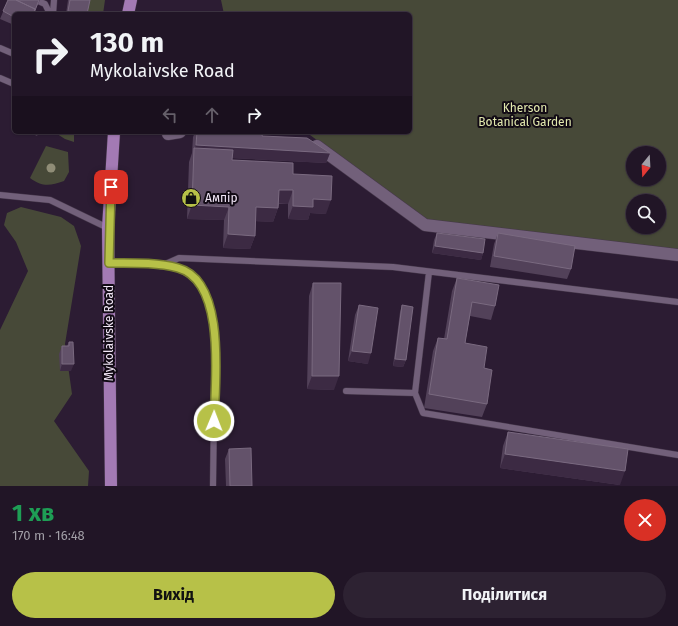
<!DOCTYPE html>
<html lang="uk">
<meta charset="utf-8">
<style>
body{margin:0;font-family:"Fira Sans",sans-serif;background:#2d2232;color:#f1f3f6;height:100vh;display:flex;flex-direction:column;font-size:15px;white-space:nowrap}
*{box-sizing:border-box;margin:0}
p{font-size:13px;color:#a29fa7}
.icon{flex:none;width:22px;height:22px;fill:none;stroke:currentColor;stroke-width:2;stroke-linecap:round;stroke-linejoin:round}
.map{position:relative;height:486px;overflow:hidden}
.panel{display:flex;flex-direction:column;background:#211526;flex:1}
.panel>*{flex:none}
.hud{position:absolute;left:12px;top:12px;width:400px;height:122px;border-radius:6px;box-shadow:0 1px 3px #0004,0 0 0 1px #3e3443;background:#211526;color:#f1f3f6;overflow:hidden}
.needle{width:26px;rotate:198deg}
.fabs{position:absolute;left:626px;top:146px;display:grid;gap:8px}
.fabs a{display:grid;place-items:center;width:40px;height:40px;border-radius:50%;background:#211526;box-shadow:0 1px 3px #0004,0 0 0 1px #3e3443;font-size:20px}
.pin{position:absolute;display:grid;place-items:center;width:34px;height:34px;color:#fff;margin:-17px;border-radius:8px;box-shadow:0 2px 6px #0006}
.me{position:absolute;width:44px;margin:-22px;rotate:1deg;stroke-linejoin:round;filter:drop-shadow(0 0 3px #0008)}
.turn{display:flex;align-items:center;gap:14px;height:84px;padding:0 12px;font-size:18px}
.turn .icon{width:52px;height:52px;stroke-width:2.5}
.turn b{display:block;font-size:28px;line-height:34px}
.lanes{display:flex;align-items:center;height:38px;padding:0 12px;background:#0003;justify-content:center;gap:20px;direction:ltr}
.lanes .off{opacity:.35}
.round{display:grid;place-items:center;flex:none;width:42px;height:42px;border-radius:21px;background:#2d2232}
.overview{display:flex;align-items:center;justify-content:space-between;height:68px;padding:0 12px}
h1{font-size:24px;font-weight:700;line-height:30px;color:#1e9e55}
.cta{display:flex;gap:8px;margin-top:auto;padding:8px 12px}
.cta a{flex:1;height:46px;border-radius:24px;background:#b7c148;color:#111;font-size:16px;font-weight:700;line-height:46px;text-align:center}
.cta a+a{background:#2d2232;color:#f1f3f6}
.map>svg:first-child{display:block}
</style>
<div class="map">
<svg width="678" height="486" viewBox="0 0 678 486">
<rect width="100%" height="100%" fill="#2c1c33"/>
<!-- green -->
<path fill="#474938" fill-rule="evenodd" d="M88 0H105L103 14H85Z
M221 0H678V249L426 221 306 132H410V14H224ZM633 153H659V179H633ZM633 201H659V227H633Z
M54 132H74V142L65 139Z
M46 146 68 152 69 172 64 181C50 186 42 187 30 178Z
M21 207 61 217 74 226 81 246 65 344 72 394 54 421 89 471 88 486H0V330L28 271 16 242 4 225 7 213Z"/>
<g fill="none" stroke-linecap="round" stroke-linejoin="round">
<!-- lane casing -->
<g stroke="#46384b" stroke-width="7">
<path id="lane" d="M36 0 45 4 50 14
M53 14 54 0
M0 48 14 54
M0 78 14 84
M0 195 50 200 108 228
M109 263C176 265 205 259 215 336L213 486
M161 266 179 258 393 267 678 302
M346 391 415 393 429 272
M415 393 423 413 678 455"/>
</g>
<!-- street casing -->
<g stroke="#46384b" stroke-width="13">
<path id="street" d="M168 134 180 132
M317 146 425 225 678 255"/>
</g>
<!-- primary casing -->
<g stroke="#46384b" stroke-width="13">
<path id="primary" d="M128 14 131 0
M111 486 108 228 114 132"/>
</g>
<!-- lane -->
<use href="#lane" stroke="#72607a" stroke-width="6"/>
<!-- street -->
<use href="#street" stroke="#72607a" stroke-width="12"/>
<!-- primary -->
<use href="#primary" stroke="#a37ab4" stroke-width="12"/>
</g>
<!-- trees -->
<circle fill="#908d77" cx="51" cy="168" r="4.5"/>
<!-- wall -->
<path fill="#524159" d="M8 0H40L33 14H14V25L0 19Z
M68 0H90L87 14H66Z
M32 132H39L37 136 31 133Z
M195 132H263L262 136 330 153 326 163 232 158V160L293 174 326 214 310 213 308 220 288 219V204H279L278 208 273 222 256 221 255 236 250 249 223 248 224 220 187 219 189 162 192 153 193 137Z
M437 233 483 253 481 260 432 253 434 240Z
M498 233 571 269 567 279 490 267 494 244Z
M457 278 495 306 491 320 470 316 465 343 484 368 487 404 482 417 424 408 433 351 438 338 444 339 452 291Z
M313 283 334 390 307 389 309 296Z
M359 305 368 364 348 361 355 315Z
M402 305 406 360 403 367 393 366 400 312Z
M69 342 71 371H60L59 354 62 346H67Z
M508 432 620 485 500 468 503 446Z
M229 449 252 486H226L225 459Z"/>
<!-- shaded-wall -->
<path fill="#3c2a43" d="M196 145 330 153 326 163 194 156V151Z
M279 190H293L288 204 274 203Z
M313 199 331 200 326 214 310 213 308 220 288 219 293 206Z
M192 205 229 207 224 220 187 219Z
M256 207 278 208 273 222 251 221Z
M228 234 255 236 250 249 223 248Z
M435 246 483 253 481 260 432 253Z
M352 351 371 353 368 364 348 361Z
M395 359 406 360 403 367 393 366Z
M62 364H74L71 371H60Z
M312 376H339L334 390 307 389Z
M505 454 625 471 620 485 500 468Z"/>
<!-- building -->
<path fill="#63526a" stroke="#7a6a80" d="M8 0H16L35 9 33 14H14V17L3 11Z
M16 0H39L34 13 35 9Z
M70 0H90L87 14 68 11Z
M197 132H263L262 136 307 138 330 153 196 145Z
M194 148 233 150 232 160 293 163V174L332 176 331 200 313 199V207L293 206V190H279L278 208 256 207 255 236 228 234 229 207 192 205Z
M437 233 485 239 483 253 435 246Z
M498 233 575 246 571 269 494 256Z
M457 278 499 285 495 306 472 302 465 343 487 347 484 368 492 370 487 404 429 394 438 338 447 339Z
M313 283H341L339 376H312Z
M359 305 378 308 371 353 352 351Z
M402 305 413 307 406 360 395 359Z
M69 342H73L74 364H62V346H69Z
M508 432 628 449 625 471 505 454Z
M251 448 252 486H230L229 449Z"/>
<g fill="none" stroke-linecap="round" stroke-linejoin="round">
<!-- route casing -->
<g stroke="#777d2f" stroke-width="10">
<path id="route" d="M111 187 109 263C131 263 157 262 178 268 227 281 215 383 214 421"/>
</g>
<!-- route -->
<use href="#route" stroke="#b7c148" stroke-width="7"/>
</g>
<!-- icons -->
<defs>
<g id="shop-disc" transform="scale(1)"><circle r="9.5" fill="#b7c148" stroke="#110a14"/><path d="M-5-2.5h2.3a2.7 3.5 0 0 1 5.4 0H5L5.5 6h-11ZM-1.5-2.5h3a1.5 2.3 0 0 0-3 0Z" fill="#111"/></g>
</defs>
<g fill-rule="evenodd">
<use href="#shop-disc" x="191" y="198"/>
</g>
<g text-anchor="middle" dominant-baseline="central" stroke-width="4" stroke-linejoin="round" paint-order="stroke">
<!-- park labels -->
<g font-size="12" fill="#e2e9ae" stroke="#110a14">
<text x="525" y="108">Kherson<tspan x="525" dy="14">Botanical Garden</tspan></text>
</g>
<!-- poi labels -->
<g font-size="12" fill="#f2e7f7" stroke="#110a14" text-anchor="start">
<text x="205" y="198">Ампір</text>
</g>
<!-- street labels -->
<g font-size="12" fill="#f2e7f7" stroke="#110a14">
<text transform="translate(109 333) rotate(-90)">Mykolaivske Road</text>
</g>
</g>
</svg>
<div class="fabs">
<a><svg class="needle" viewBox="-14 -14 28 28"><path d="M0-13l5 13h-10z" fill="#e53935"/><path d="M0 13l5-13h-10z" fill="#a29fa7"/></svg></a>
<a><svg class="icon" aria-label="search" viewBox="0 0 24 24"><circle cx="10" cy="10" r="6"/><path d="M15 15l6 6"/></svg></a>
</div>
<div class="pin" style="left:111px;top:187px;background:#d93025"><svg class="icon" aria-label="arrive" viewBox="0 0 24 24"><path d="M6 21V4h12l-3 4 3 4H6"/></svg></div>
<svg class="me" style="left:214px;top:421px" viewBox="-20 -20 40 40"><circle r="17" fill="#b7c148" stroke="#fff" stroke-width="3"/><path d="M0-11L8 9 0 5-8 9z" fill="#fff"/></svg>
<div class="hud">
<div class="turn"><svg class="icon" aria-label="right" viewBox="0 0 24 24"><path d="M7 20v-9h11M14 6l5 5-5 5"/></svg><div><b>130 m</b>Mykolaivske Road</div></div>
<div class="lanes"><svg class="icon off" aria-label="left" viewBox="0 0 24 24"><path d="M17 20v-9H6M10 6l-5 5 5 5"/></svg><svg class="icon off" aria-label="ahead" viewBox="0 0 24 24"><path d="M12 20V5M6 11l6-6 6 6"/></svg><svg class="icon" aria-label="right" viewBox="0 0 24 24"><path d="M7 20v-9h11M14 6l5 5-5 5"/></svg></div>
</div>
</div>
<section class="panel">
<div class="overview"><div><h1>1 хв</h1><p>170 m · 16:48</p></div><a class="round" style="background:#d93025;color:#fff"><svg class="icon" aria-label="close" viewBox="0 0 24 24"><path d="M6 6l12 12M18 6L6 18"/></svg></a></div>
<div class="cta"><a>Вихід</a><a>Поділитися</a></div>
</section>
